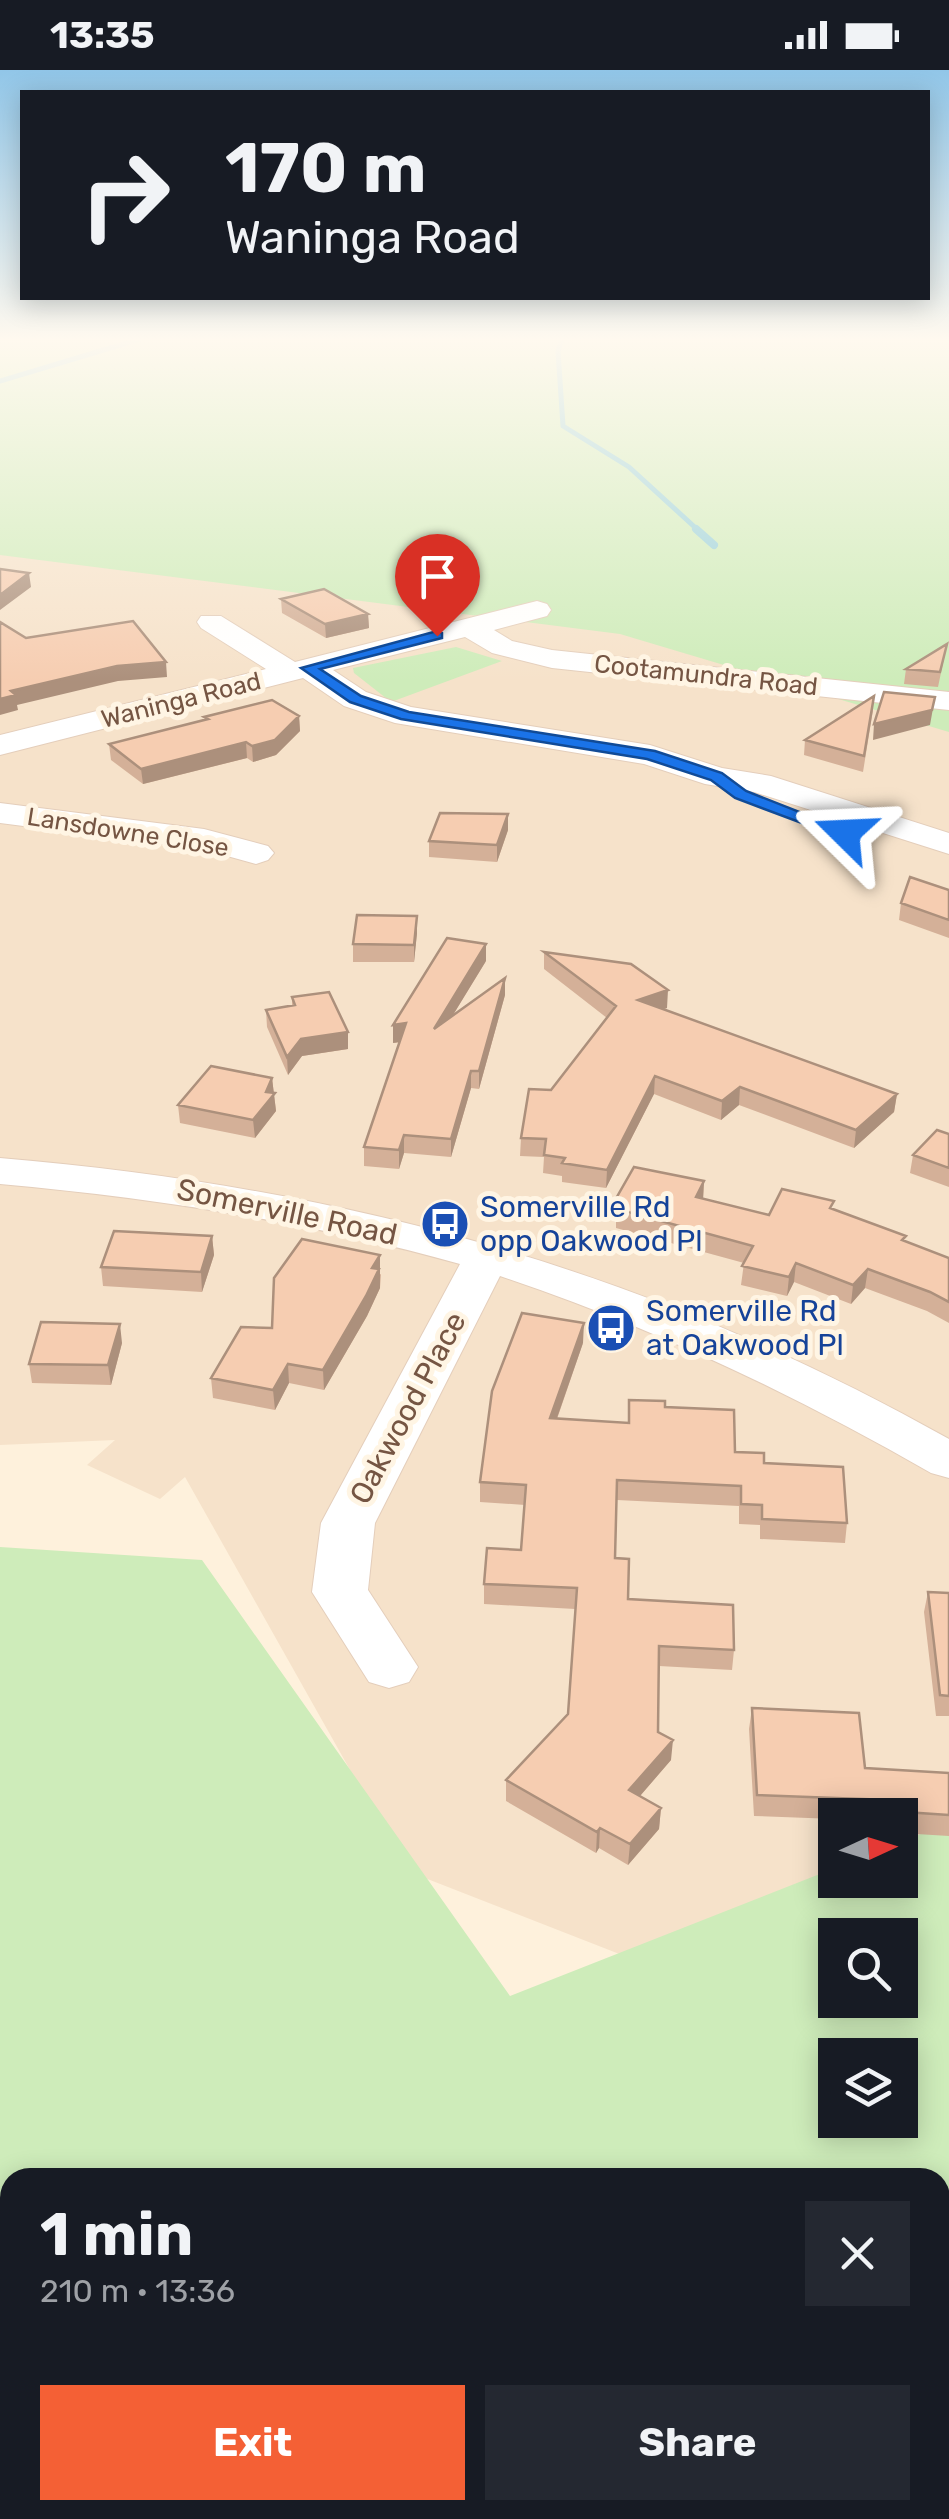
<!DOCTYPE html>
<meta charset="utf-8">
<style>
body{margin:0;font-family:Rubik,sans-serif;background:#242831;color:#f1f3f6;height:100vh;display:flex;flex-direction:column;font-size:38px;white-space:nowrap}
*{box-sizing:border-box;margin:0}
p{font-size:32px;color:#9ea1a6}
.icon{flex:none;width:55px;height:55px;fill:none;stroke:currentColor;stroke-width:2;stroke-linecap:round;stroke-linejoin:round}
.map{position:relative;flex:1;overflow:hidden}
.side{position:absolute;left:0px;top:2098px;width:950px;height:352px;display:flex;flex-direction:column;background:#171b24;border-radius:30px 30px 0 0;box-shadow:0 5px 25px #0003}
.side>*{flex:none}
.hud{position:absolute;left:20px;top:20px;width:910px;height:210px;border-radius:0px;box-shadow:0 5px 25px #0003;background:#171b24;color:#f1f3f6;overflow:hidden}
.needle{width:65px;rotate:86deg}
.fabs{position:absolute;left:818px;top:1728px;display:grid;gap:20px}
.fabs a{display:grid;place-items:center;width:100px;height:100px;border-radius:0px;background:#171b24;box-shadow:0 5px 25px #0003;font-size:50px}
.pin{position:absolute;display:grid;place-items:center;width:85px;height:85px;color:#fff;margin:-102px -42px;border-radius:50% 50% 50% 0;rotate:-45deg;box-shadow:0 0 10px #0007}
.pin .icon{rotate:45deg}
.me{position:absolute;width:110px;margin:-55px;rotate:291deg;stroke-linejoin:round;filter:drop-shadow(0 0 8px #0008)}
.turn{display:flex;align-items:center;gap:35px;height:210px;padding:0 40px;font-size:45px}
.turn .icon{width:130px;height:130px;stroke-width:2.5}
.turn b{display:block;font-size:70px;line-height:85px}
.round{display:grid;place-items:center;flex:none;width:105px;height:105px;border-radius:0px;background:#242831}
.head{display:flex;align-items:center;justify-content:space-between;height:170px;padding:0 40px}
h1{font-size:60px;font-weight:700;line-height:75px}
.primary-button{display:flex;gap:20px;margin-top:auto;padding:20px 40px}
.primary-button a{flex:1;height:115px;border-radius:0px;background:#f46035;color:#fff;font-size:40px;font-weight:700;line-height:115px;text-align:center}
.primary-button a+a{background:#242831;color:#f1f3f6}
.status{display:flex;justify-content:space-between;align-items:center;height:70px;padding:0 50px;background:#171b24;direction:ltr}
.status svg{height:28px;fill:currentColor}
.map>svg:first-child{display:block}
</style>
<div class="status"><b>13:35</b><svg viewBox="0 0 49 12"><path d="M0 12V9h3v3zM5 12V6h3v6zM10 12V3h3v9zM15 12V0h3v12zM26 1h20v11H26zM47 4h2v5h-2z"/></svg></div>
<div class="map">
<svg width="949" height="2449" viewBox="0 0 949 2449">
<rect width="100%" height="100%" fill="#fef1dc"/>
<!-- residential -->
<path fill="#f6e2ca" fill-rule="evenodd" d="M0 482 949 579V1944L732 1928 407 1801 185 1407 160 1429 87 1395 115 1370 0 1375ZM835 1745H900V1810H835ZM835 1865H900V1930H835Z"/>
<!-- green -->
<path fill="#ceecba" fill-rule="evenodd" d="M0 269H949V662L620 564 0 485Z
M456 577 502 591 391 632 354 603 353 598Z
M0 1477 202 1490 510 1926 835 1798V1810H900V1772L949 1753V2449H0ZM835 1865H900V1930H835ZM835 1985H900V2050H835ZM10 2108H940V2440H10Z"/>
<g fill="none" stroke-linecap="round" stroke-linejoin="round">
<!-- stream-far1 -->
<path stroke="#95d0db" stroke-width="5" d="M562 269 558 281 563 356 629 397 699 461
M0 311 140 269"/>
<!-- stream -->
<path stroke="#95d0db" stroke-width="8" d="M696 459 714 475"/>
<!-- minor casing -->
<g stroke="#e4cebb" stroke-width="2">
<path id="minor" d="M537 531 547 534 551 540 547 546 494 560 512 571 552 580 949 622V640L552 598 492 583 465 567 333 600 366 622 411 637 650 675 722 698 771 706 949 763V784L754 722 705 714 644 694 395 653 344 636 303 608 0 685V665L266 599 201 558 197 552 201 546H221L295 592Z
M0 733 204 759 268 776 274 783 268 790 256 794 202 779 0 753Z
M0 1088C344 1117 647 1199 949 1369V1408L931 1403C792 1323 652 1257 500 1206L375 1453 368 1520 418 1597 409 1612 389 1618 369 1612 312 1522 321 1453 460 1194C309 1152 156 1128 0 1114Z"/>
</g>
<!-- minor -->
<use href="#minor" fill="#fff" fill-rule="evenodd"/>
</g>
<!-- wall -->
<path fill="#d4b098" d="M281 529 368 544 369 558 326 568 282 543Z
M947 574 938 617 904 614 906 599Z
M873 640 863 702 804 685 805 670Z
M299 646 300 661 276 685 253 692 247 688 143 714 111 690 109 674 205 650 204 647Z
M508 760 497 792 429 787V771Z
M949 820V868L899 850 901 833Z
M417 846V863L414 892H353V874Z
M544 882 667 938 663 939 897 1024 894 1042 854 1078 739 1035 721 1050 654 1024 606 1118 562 1112V1106L543 1103 544 1087 520 1086 521 1068 551 1020 607 948 544 899Z
M486 891 453 945 505 908V925L479 1019 471 1018 451 1087 404 1083 399 1099 364 1096V1077L400 972 393 973Z
M292 927 348 962V979L302 986 288 1005 267 957 266 940 292 936Z
M272 1008 276 1041 255 1068 180 1053 178 1035Z
M949 1064V1117L910 1103 913 1085Z
M704 1111 703 1129 769 1145 833 1139 906 1172 949 1188V1253L927 1241 865 1218 851 1234 794 1212 787 1226 741 1215 744 1193 616 1158V1152L613 1151 614 1132Z
M212 1166 214 1185 202 1222 103 1216 101 1197Z
M381 1204 380 1218 367 1246 324 1320 289 1313 275 1340 213 1328 211 1308 272 1258Z
M122 1273 111 1315 32 1313 29 1294Z
M583 1273 557 1349 628 1353 665 1337 735 1382 764 1393 847 1453 845 1473 760 1469V1455L739 1454V1436L617 1430 615 1488 628 1529 734 1580 732 1600 659 1596 658 1662 671 1690 640 1726 661 1738 659 1759 628 1795 599 1778 596 1783 506 1731V1710L568 1644 575 1539 484 1534V1514L521 1480 525 1435 480 1432V1412Z
M928 1522 949 1523V1646H936L924 1542Z
M752 1638 865 1698 949 1703V1766L900 1763V1745H835V1749L754 1746 749 1659Z"/>
<!-- shaded-wall -->
<path fill="#ac907c" d="M29 503 31 517 0 540V525Z
M368 544 369 558 326 568 325 554Z
M166 592 167 607 118 611 17 635 18 640 0 645V629L11 621 117 596Z
M935 627 930 655 873 670 874 654Z
M299 646 300 661 276 685 253 692 252 676Z
M246 672 247 688 143 714 141 699Z
M508 744V760L497 792V775Z
M417 846V863L414 892V875Z
M486 874V891L434 976V959Z
M505 908V925L479 1019V1001Z
M668 920 667 938 638 947V930Z
M406 953 407 971 393 973V955Z
M348 962V979L302 986 288 1005 287 987 301 969Z
M471 1001V1018L451 1087V1069Z
M655 1006 654 1024 606 1118 607 1100Z
M272 1008 276 1041 255 1068 253 1050Z
M740 1017 739 1035 721 1050 722 1031Z
M897 1024 894 1042 854 1078 856 1060Z
M404 1065V1083L399 1099V1080Z
M704 1111 703 1130 696 1127Z
M212 1166 214 1185 202 1222 201 1202Z
M380 1185V1218L367 1246 324 1320 323 1300 372 1198Z
M796 1193 794 1212 787 1226 789 1207Z
M868 1199 865 1218 851 1234 853 1215Z
M584 1253 583 1273 550 1368V1348Z
M120 1254 122 1273 111 1315 108 1295Z
M288 1294 289 1313 275 1340 273 1320Z
M673 1670 671 1690 627 1741 629 1720Z
M661 1738 659 1759 628 1795 630 1774Z
M600 1758 599 1778 596 1783 597 1762Z"/>
<!-- building -->
<path fill="#f6cdb1" stroke="#ac907c" stroke-width="2.5" d="M0 499 29 503 0 525Z
M324 519 368 544 325 554 281 529Z
M133 551 166 592 117 596 11 621 16 625 0 629V552L26 568Z
M947 574 940 602 906 599Z
M884 622 935 627 932 640 874 654Z
M874 626 864 686 805 670Z
M272 630 299 646 275 670 252 676 246 672 141 699 109 674 208 649 204 647Z
M440 743 508 744 497 775 429 771Z
M910 807 949 820V850L901 833Z
M357 845 417 846 414 875 353 874Z
M447 868 486 874 434 959 505 908 479 1001H471L451 1069 404 1065 399 1080 364 1077 406 953 393 955Z
M544 882 631 894 668 920 638 930 897 1024 856 1060 740 1017 722 1031 655 1006 607 1100 562 1093 565 1088 544 1085 546 1069 521 1068 529 1019 551 1020 616 936Z
M329 922 348 962 301 969 287 987 266 940 295 935 292 927Z
M211 996 272 1008 266 1022 275 1023 253 1050 178 1035Z
M937 1060 949 1064V1098L913 1085Z
M634 1097 704 1111 696 1127 769 1145 782 1119 834 1131 830 1138 906 1166 902 1170 949 1188V1232L930 1222 868 1199 853 1215 796 1193 789 1207 742 1196 753 1176 617 1139 620 1133 614 1132Z
M114 1161 212 1166 201 1202 101 1197Z
M302 1169 380 1185 372 1198 379 1199 366 1226 323 1300 288 1294 273 1320 211 1308 241 1257 272 1258 274 1208Z
M522 1243 584 1253 550 1348 629 1353V1330L665 1331V1337L734 1340 735 1382 764 1383V1393L843 1397 847 1453 762 1449V1435L741 1434V1416L617 1410 615 1488 629 1489 628 1529 733 1535 734 1580 659 1576 658 1662 673 1670 629 1720 661 1738 630 1774 600 1758 597 1762 506 1710 568 1644 577 1518 484 1514 487 1478 521 1480 526 1415 480 1412 492 1321Z
M41 1252 120 1254 108 1295 29 1294Z
M928 1522 949 1523V1626L940 1625Z
M752 1638 859 1643 865 1698 949 1703V1745L890 1741 889 1730 757 1725Z"/>
<!-- sky -->
<linearGradient id="sky" x2="0" y2="1"><stop stop-color="#91c6e8"/><stop offset="0.44" stop-color="#fff9ef"/><stop offset="1" stop-color="#fff9ef" stop-opacity="0"/></linearGradient>
<rect width="949" height="612" fill="url(#sky)"/>
<!-- route -->
<path fill="#1a73e8" stroke="#114b97" stroke-width="2.5" d="M437 561 442 563V568L320 599 361 626 409 642 655 681 722 703 746 721 853 763 839 767 735 728 711 710 647 689 401 649 350 632 301 598Z"/>
<!-- icons -->
<defs>
<g id="bus-disc" transform="scale(2.5)"><circle r="9.5" fill="#1a4fb4" stroke="#fff5e4"/><path d="M-5-6H5V4H4V6H2V4H-2V6H-4V4H-5ZM-3.5-4V0h7V-4ZM-3.5 1.2v1.5H-2V1.2ZM2 1.2v1.5H3.5V1.2Z" fill="#fff"/></g>
</defs>
<g fill-rule="evenodd">
<use href="#bus-disc" x="445" y="1154"/>
<use href="#bus-disc" x="611" y="1258"/>
</g>
<g text-anchor="middle" dominant-baseline="central" stroke-width="10" stroke-linejoin="round" paint-order="stroke">
<!-- far-street labels -->
<g font-size="25" fill="#755543" stroke="#fff5e4">
<text transform="translate(706 605) rotate(6)">Cootamundra Road</text>
<text transform="translate(181 630) rotate(-14)">Waninga Road</text>
<text transform="translate(128 762) rotate(9)">Lansdowne Close</text>
</g>
<!-- transit labels -->
<g font-size="30" fill="#164399" stroke="#fff5e4" text-anchor="start">
<text x="480" y="1137">Somerville Rd<tspan x="480" dy="34">opp Oakwood Pl</tspan></text>
<text x="646" y="1241">Somerville Rd<tspan x="646" dy="34">at Oakwood Pl</tspan></text>
</g>
<!-- street labels -->
<g font-size="30" fill="#755543" stroke="#fff5e4">
<text transform="translate(287 1142) rotate(12)">Somerville Road</text>
<text transform="translate(408 1338) rotate(-62)">Oakwood Place</text>
</g>
</g>
</svg>
<div class="fabs">
<a><svg class="needle" viewBox="-14 -14 28 28"><path d="M0-13l5 13h-10z" fill="#e53935"/><path d="M0 13l5-13h-10z" fill="#9ea1a6"/></svg></a>
<a><svg class="icon" aria-label="search" viewBox="0 0 24 24"><circle cx="10" cy="10" r="6"/><path d="M15 15l6 6"/></svg></a>
<a><svg class="icon" aria-label="layers" viewBox="0 0 24 24"><path d="M12 4l9 5-9 5-9-5zM3 14l9 5 9-5"/></svg></a>
</div>
<div class="pin" style="left:437px;top:566px;background:#d93025"><svg class="icon" aria-label="arrive" viewBox="0 0 24 24"><path d="M6 21V4h12l-3 4 3 4H6"/></svg></div>
<svg class="me" style="left:845px;top:763px" viewBox="-20 -20 40 40"><path d="M0-17L14 15 0 8-14 15z" fill="#1a73e8" stroke="#fff" stroke-width="4"/></svg>
<div class="hud">
<div class="turn"><svg class="icon" aria-label="right" viewBox="0 0 24 24"><path d="M7 20v-9h11M14 6l5 5-5 5"/></svg><div><b>170 m</b>Waninga Road</div></div>
</div>
<section class="side">
<div class="head"><div><h1>1 min</h1><p>210 m · 13:36</p></div><a class="round"><svg class="icon" aria-label="close" viewBox="0 0 24 24"><path d="M6 6l12 12M18 6L6 18"/></svg></a></div>
<div class="primary-button"><a>Exit</a><a>Share</a></div>
</section>
</div>
